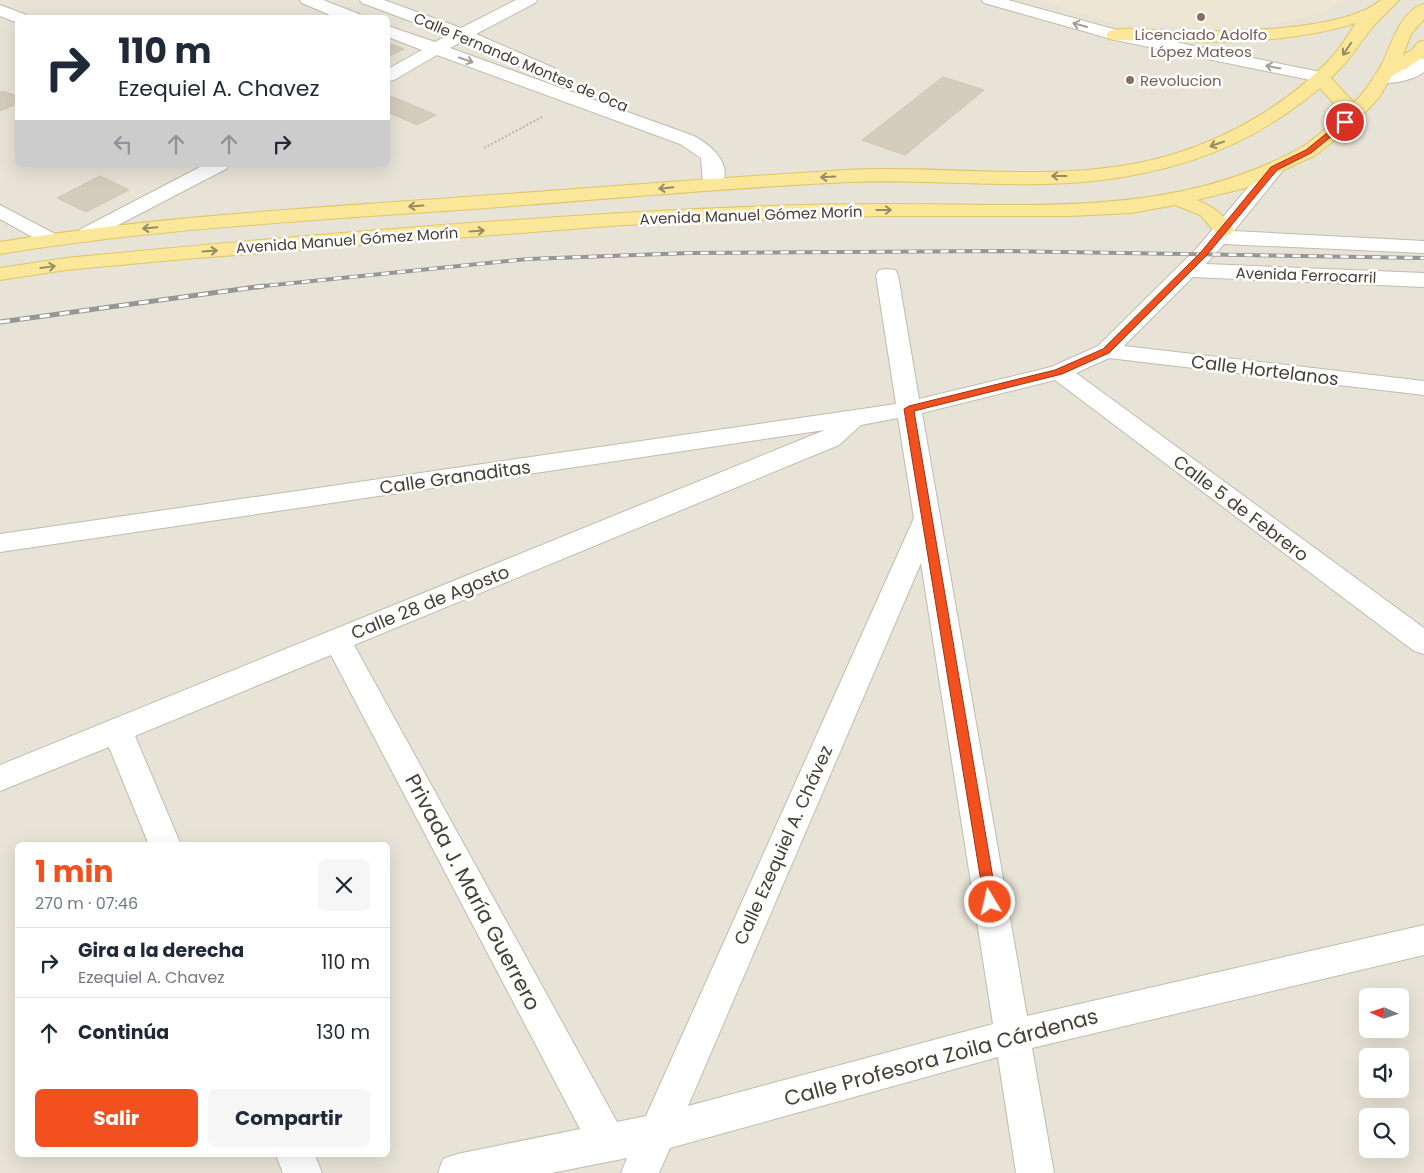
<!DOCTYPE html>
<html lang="es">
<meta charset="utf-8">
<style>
body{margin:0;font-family:Poppins,sans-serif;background:#f6f6f7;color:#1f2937;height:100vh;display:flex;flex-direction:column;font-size:19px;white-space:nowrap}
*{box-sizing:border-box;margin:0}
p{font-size:16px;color:#747a83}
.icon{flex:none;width:28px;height:28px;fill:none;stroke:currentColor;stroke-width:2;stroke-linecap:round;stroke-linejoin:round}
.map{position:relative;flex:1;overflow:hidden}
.details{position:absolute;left:15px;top:842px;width:375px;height:315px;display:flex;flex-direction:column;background:#fff;border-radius:8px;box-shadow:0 5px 20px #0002}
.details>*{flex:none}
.guide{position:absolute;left:15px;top:15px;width:375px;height:152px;border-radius:8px;box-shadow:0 5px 20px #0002;background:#fff;color:#1f2937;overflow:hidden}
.needle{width:32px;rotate:273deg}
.tools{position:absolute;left:1359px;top:988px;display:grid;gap:10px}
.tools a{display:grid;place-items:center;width:50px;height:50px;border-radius:8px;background:#fff;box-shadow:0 5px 20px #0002;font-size:25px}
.pin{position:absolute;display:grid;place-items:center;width:42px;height:42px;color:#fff;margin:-21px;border:2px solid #fff;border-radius:50%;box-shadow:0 1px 5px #0007}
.me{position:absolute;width:55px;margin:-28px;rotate:351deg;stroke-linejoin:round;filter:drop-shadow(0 0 4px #0008)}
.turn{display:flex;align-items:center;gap:18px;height:105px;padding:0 20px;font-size:22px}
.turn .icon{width:65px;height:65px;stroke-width:2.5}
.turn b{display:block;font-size:35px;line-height:42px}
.lanes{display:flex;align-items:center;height:48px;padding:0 20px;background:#0003;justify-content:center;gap:25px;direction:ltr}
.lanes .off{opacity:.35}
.round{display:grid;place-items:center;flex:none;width:52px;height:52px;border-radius:8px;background:#f6f6f7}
.headline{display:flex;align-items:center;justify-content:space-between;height:85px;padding:0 20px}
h1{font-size:30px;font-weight:700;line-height:38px;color:#f2501f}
.primary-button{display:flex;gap:10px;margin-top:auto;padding:10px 20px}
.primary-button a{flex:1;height:58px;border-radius:8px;background:#f2501f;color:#fff;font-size:20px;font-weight:700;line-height:58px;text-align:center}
.primary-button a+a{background:#f6f6f7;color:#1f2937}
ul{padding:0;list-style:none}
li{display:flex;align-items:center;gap:15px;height:70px;padding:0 20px;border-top:1px solid #e0e1e3}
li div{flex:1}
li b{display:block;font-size:19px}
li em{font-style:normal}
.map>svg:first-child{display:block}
</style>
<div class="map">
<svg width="1424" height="1173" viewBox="0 0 1424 1173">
<rect width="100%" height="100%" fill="#f3f0e7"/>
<!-- residential -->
<path fill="#e7e3d6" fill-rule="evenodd" d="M0 0H1424V1173H0ZM18 18H388V165H18ZM18 845H388V1155H18ZM1368 996H1400V1029H1368ZM1368 1056H1400V1089H1368ZM1368 1116H1400V1149H1368Z"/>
<!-- education -->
<path fill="#ece6d2" d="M1038 0H1345L1322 13 1296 20 1256 27 1207 28 1116 24Z"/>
<!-- building -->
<path fill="#d4cdbd" stroke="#cfc5b1" d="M388 43 404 49 388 57Z
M943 77 984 90 905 155 862 140Z
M3 91 18 97V103L0 111V92Z
M388 95 436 115 417 125 388 112Z
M100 176 129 190 86 212 57 198Z"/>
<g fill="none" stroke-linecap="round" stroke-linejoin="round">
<!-- street casing -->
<g stroke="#c1bcad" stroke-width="2">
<path id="street" d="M300 0H323L359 14 361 18H337L302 3Z
M360 0H384L461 28 516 0H537L535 3 476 34 554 68 557 72 554 76H542L463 41 450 48 694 136C711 145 735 165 720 187H706L703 183 701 158 680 144 437 55 394 80 388 81V69L422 50 388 37V26L435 42 448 35 362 3Z
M982 0H1008L1117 30 1320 72 1326 73 1329 77 1326 81 1320 82 1115 40 984 3Z
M0 5 24 14 26 18H18V23L0 16Z
M1424 58V72C1412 81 1390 85 1376 82L1373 78 1376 74 1405 69 1418 59Z
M1274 163 1281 165 1284 169 1234 231 1424 241V253L1224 244 1206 264 1424 273V287L1193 277 1124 346 1424 381V395L1109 358 1076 373 1424 628V654L1414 651 1055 380 922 413 1027 1016 1424 925V955L1032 1048 1054 1173H1016L998 1057 670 1148 659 1173H621L627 1158 551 1173H438L443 1159 457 1154 580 1129 331 655 135 736 181 845H149L109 747 0 791V765L825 430 0 552V534L896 404 876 275 879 270 887 269 895 270 898 275 919 399 1051 367 1098 346 1196 249 1267 165ZM898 418 914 518 646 1116 617 1122 354 645 839 445 861 425ZM921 563 993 1024 688 1106Z
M204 165H229L226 169 95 237 88 239 81 237 78 233 81 229Z
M0 205 57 235 60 239 57 243 50 245 43 243 0 219Z
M276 1155H315L322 1173H283Z"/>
</g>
<!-- primary casing -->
<g stroke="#dfc569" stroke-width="2">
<path id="primary" d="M1381 0H1399L1373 26 1348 60 1331 78 1354 103C1365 91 1375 77 1383 62 1391 44 1402 9 1424 4V19L1411 34 1403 55 1413 49 1418 42 1424 41V57L1392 76 1378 99 1352 126 1316 155 1245 188 1197 200C1214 207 1224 215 1234 230L1231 234 1224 236 1217 234 1200 215 1175 205 1131 213 1070 216H877L623 225 184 259 66 270 0 280V268L66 258C251 240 437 224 622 213 708 208 795 204 881 204 1022 203 1172 220 1300 148 1313 141 1324 129 1336 120L1338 108 1320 88C1265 134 1209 160 1139 174 1044 194 945 178 849 182 718 188 588 201 458 210 305 221 151 229 0 254V242C149 217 300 209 451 198 582 189 714 178 846 170 955 164 1071 187 1177 153 1234 135 1291 101 1331 58 1341 47 1348 35 1356 23 1279 47 1195 42 1115 40L1109 39 1106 35 1109 31C1129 26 1153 31 1173 31 1224 32 1343 32 1381 0Z"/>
</g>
<!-- path -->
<path stroke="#bfb69c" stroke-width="2" stroke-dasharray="2 2" stroke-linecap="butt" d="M484 148 542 117"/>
<!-- street -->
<use href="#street" fill="#fff" fill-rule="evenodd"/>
<!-- primary -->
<use href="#primary" fill="#fae799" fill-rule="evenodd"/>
<!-- rail-far1 casing -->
<g stroke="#969696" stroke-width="4">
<path id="rail-far1" d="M254 287 528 259 690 253 1004 251 1424 258"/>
</g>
<!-- rail casing -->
<g stroke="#969696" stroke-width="5">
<path id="rail" d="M0 322 264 286"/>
</g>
<!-- rail-far1 -->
<use href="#rail-far1" stroke="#fff" stroke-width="2.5" stroke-dasharray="8" stroke-linecap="butt"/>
<!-- rail -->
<use href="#rail" stroke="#fff" stroke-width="3" stroke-dasharray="10" stroke-linecap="butt"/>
</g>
<!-- one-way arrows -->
<defs><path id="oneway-shaft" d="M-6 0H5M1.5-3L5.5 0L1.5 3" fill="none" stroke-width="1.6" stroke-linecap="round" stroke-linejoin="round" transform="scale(1.25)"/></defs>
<g stroke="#a2a09a">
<use href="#oneway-shaft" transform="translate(1080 25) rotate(-164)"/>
<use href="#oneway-shaft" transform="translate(466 60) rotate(19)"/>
<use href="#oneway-shaft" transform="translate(1273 67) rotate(-169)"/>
</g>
<g stroke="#978c63">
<use href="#oneway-shaft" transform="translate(1347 49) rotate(124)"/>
<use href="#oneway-shaft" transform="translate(1217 144) rotate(161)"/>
<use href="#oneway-shaft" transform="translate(1059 176) rotate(-180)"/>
<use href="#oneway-shaft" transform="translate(828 177) rotate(177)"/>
<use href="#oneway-shaft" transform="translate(666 188) rotate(174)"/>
<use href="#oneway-shaft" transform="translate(416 206) rotate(176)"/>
<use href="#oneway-shaft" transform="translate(884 210)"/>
<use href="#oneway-shaft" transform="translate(150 228) rotate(175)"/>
<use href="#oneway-shaft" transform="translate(477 231) rotate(-4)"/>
<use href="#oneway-shaft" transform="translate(210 251) rotate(-4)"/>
<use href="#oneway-shaft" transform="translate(48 267) rotate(-8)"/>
</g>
<!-- route -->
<path fill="#f2501f" stroke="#9d3414" d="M1343 120 1349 122 1311 153 1277 170 1207 255 1109 353 1062 374 914 411 997 902 995 906 990 908 985 906 904 409 909 406 1055 370 1103 349 1201 252 1271 167 1306 150Z"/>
<!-- markers -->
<g fill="#8d6e63" stroke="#fff" stroke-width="2">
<circle cx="1201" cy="17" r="5"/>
<circle cx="1130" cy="80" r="5"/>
</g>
<g text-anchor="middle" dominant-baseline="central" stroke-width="5" stroke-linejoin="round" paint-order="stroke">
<!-- far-education labels -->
<g font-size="15" fill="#785e54" stroke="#fff">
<text x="1201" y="34">Licenciado Adolfo<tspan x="1201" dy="17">López Mateos</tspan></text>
<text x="1140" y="80" text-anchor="start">Revolucion</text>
</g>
<!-- far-street labels -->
<g font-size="15" fill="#464136" stroke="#fff">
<text transform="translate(521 62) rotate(23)">Calle Fernando Montes de Oca</text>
<text transform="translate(751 215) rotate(-2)">Avenida Manuel Gómez Morín</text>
<text transform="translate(347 240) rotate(-4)">Avenida Manuel Gómez Morín</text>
<text transform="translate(1306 275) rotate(2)">Avenida Ferrocarril</text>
</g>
<!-- street labels -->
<g font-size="18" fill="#464136" stroke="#fff">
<text transform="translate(1265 370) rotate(7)">Calle Hortelanos</text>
<text transform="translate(455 477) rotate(-8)">Calle Granaditas</text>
<text transform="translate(1241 508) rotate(37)">Calle 5 de Febrero</text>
<text transform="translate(430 602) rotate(-22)">Calle 28 de Agosto</text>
<text transform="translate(783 845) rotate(-66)">Calle Ezequiel A. Chávez</text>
</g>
<!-- near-street labels -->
<g font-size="21" fill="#464136" stroke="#fff">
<text transform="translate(473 892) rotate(62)">Privada J. María Guerrero</text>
<text transform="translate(941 1057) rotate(-15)">Calle Profesora Zoila Cárdenas</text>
</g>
</g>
</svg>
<div class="tools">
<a><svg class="needle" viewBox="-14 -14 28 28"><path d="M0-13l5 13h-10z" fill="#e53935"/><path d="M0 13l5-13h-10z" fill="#747a83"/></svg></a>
<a><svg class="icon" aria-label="sound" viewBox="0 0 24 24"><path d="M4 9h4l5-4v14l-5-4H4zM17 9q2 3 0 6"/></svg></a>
<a><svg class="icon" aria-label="search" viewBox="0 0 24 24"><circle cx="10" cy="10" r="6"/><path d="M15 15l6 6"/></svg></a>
</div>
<div class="pin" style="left:1345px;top:122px;background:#d93025"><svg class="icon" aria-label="arrive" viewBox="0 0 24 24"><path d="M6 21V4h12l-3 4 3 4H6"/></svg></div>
<svg class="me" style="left:990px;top:902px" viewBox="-20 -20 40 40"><circle r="17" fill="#f2501f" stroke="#fff" stroke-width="3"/><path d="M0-11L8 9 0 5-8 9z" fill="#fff"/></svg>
<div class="guide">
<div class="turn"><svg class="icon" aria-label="right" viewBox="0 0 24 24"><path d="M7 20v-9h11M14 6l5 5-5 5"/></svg><div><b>110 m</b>Ezequiel A. Chavez</div></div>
<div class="lanes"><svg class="icon off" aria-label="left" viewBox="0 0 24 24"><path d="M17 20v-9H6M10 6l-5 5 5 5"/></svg><svg class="icon off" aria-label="ahead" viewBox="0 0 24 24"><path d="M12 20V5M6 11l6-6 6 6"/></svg><svg class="icon off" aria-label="ahead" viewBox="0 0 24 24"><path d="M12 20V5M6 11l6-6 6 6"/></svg><svg class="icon" aria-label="right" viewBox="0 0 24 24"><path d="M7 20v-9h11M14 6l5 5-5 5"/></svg></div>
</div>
<section class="details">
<div class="headline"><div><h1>1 min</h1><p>270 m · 07:46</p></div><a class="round"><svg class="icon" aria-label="close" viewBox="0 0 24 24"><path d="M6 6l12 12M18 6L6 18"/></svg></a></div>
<ul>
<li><svg class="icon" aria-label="right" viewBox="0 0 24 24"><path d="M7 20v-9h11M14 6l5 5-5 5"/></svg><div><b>Gira a la derecha</b><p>Ezequiel A. Chavez</p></div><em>110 m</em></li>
<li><svg class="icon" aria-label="ahead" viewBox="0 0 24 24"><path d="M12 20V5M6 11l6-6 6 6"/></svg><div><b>Continúa</b></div><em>130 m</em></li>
</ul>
<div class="primary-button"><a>Salir</a><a>Compartir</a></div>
</section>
</div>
